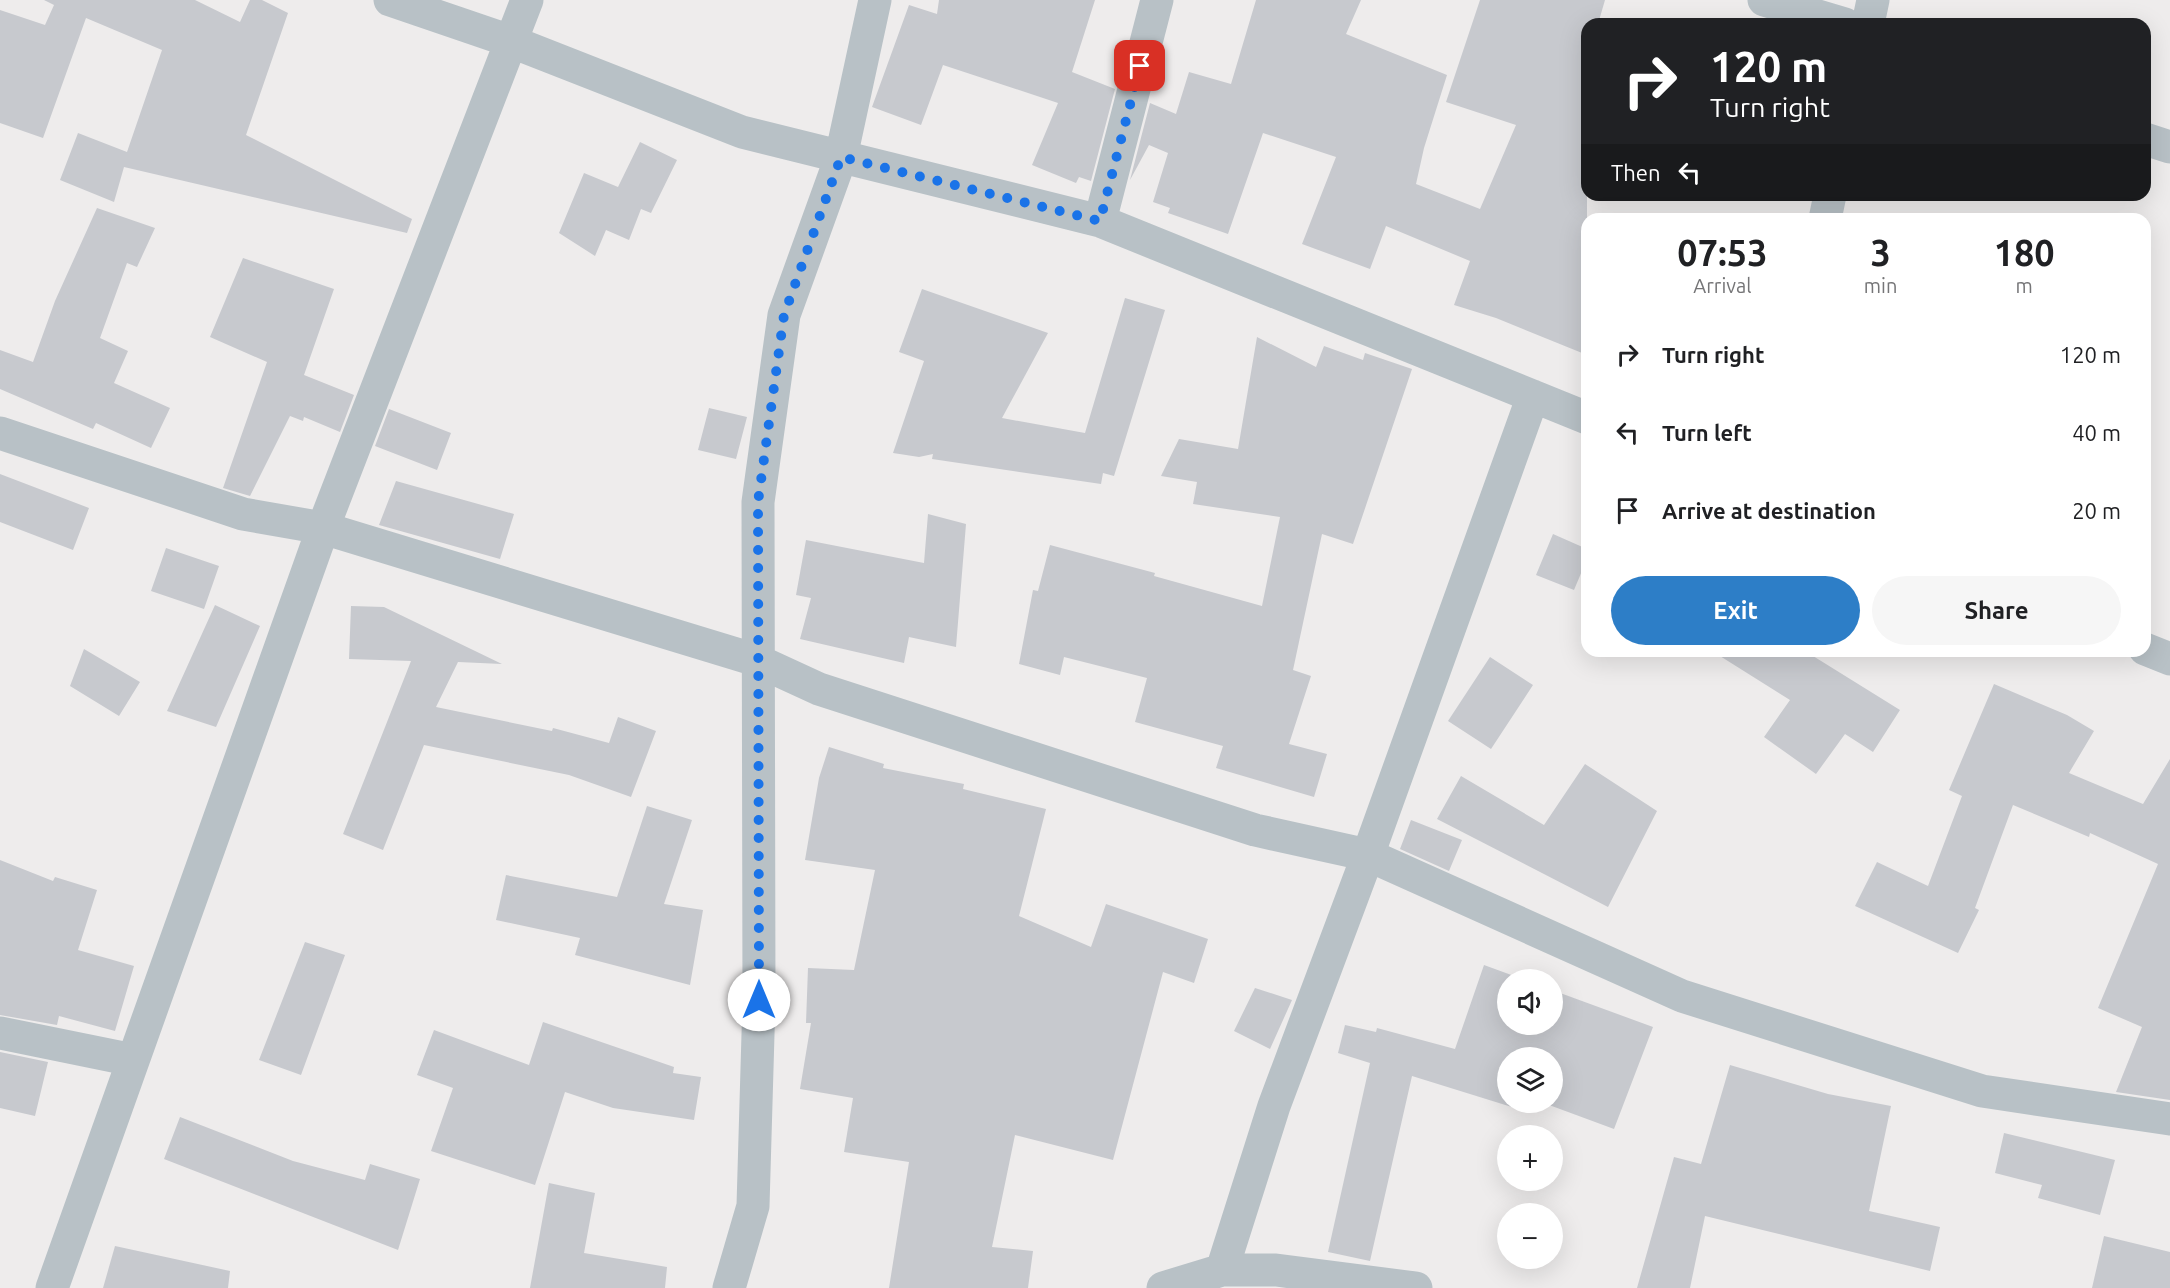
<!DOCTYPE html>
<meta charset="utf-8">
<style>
body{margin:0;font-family:Ubuntu,sans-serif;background:#f6f6f6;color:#202124;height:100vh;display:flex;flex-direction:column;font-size:22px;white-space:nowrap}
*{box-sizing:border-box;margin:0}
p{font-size:20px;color:#757577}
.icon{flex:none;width:33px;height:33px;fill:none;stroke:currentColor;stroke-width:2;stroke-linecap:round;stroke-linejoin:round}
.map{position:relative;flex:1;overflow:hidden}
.drawer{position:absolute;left:1581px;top:213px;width:570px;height:444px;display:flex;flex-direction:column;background:#fff;border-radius:18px;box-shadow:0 6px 24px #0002}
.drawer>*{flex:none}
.banner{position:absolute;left:1581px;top:18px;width:570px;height:183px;border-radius:18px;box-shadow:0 6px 24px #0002;background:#202124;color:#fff;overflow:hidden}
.tools{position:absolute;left:1497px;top:969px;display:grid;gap:12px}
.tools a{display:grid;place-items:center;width:66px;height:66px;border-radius:50%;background:#fff;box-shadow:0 6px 24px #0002;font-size:30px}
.pin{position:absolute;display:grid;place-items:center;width:51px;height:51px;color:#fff;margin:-26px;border-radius:12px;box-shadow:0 3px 9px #0006}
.me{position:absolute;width:66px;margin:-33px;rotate:0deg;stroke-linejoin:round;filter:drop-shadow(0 0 4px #0008)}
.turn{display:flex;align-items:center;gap:21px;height:126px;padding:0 30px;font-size:27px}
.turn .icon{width:78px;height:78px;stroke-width:2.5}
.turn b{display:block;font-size:42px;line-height:51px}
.then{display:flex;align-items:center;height:57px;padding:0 30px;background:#0003;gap:12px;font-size:22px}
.eta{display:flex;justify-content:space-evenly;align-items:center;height:102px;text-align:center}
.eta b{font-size:36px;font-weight:700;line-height:42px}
.action{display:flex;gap:12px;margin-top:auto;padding:12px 30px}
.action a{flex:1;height:69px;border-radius:36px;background:#2d7ec7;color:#fff;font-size:24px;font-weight:700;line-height:69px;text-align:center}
.action a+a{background:#f6f6f6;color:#202124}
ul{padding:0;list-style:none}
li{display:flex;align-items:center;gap:18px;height:78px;padding:0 30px}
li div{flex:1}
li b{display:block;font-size:22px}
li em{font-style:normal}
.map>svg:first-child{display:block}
</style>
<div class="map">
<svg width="2170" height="1288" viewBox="0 0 2170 1288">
<rect width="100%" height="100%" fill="#eeecec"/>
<!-- building -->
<path fill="#c7c9ce" d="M44 0H195L240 22 250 0H262L288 13 246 135 412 219 407 233 124 167 114 202 60 180 78 133 127 152 162 50 86 18 43 138 0 123V10L45 25 54 5Z
M939 0H1095L1072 72 1115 89 1091 181 1079 177 1076 183 1032 165 1058 103 943 65 921 125 872 107 909 5 937 14Z
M1256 0H1361L1346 34 1447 75 1424 148 1416 184 1480 209 1516 125 1446 102 1480 0H1605L1598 24H1587V355L1496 318 1454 305 1470 261 1386 226 1370 269 1302 244 1336 157 1263 133 1228 234 1168 213 1170 208 1153 202 1168 153 1149 145 1130 180 1150 103 1176 114 1189 72 1231 84Z
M640 142 677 160 651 213 641 209 629 240 606 230 595 256 559 233 584 173 618 187Z
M97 208 155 228 137 267 127 263 100 338 128 351 114 383 170 408 151 448 96 423 93 429 0 389V350L33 362 55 301Z
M243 258 334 289 304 375 354 395 340 432 304 417 303 421 290 416 250 496 223 488 267 362 210 337Z
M922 289 1048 333 1002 418 1085 433 1125 298 1165 310 1114 476 1103 473 1101 484 932 459 933 454 919 457 893 453 924 361 899 352Z
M1257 337 1316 367 1324 346 1363 360 1365 353 1412 369 1353 544 1322 534 1293 670 1311 676 1289 744 1327 754 1314 797 1216 768 1223 746 1135 722 1147 678 1064 657 1060 675 1019 664 1033 590 1038 591 1050 545 1155 573 1154 576 1262 606 1280 517 1193 504 1197 482 1161 476 1179 439 1238 449Z
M709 408 747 417 736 459 698 450Z
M389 409 451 433 437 470 375 446Z
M0 474 89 508 73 550 0 522Z
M396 481 514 514 500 559 379 525Z
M928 514 966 524 956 647 909 637 904 663 800 639 811 598 796 595 806 540 924 563Z
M1553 534 1587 549V559L1574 590 1536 575Z
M166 548 219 566 204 609 151 591Z
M215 605 260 626 216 727 167 711Z
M351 606 384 607 502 664 458 662 436 707 552 731 553 728 609 743 618 717 656 731 631 797 569 775 424 745 383 850 343 834 411 661 349 659Z
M84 649 140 682 119 716 70 686Z
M1712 651H1805L1900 710 1873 752 1845 734 1816 774 1764 737 1790 700Z
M1490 657 1533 685 1491 749 1448 721Z
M1994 684 2067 715 2094 731 2069 773 2143 804 2170 759V1100L2116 1092 2142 1027 2098 1008 2158 864 2090 833 2089 837 2013 805 1975 908 1979 910 1958 953 1855 906 1877 862 1928 886 1962 796 1949 790Z
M829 747 884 764 883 768 964 784 963 789 1046 809 1019 916 1091 947 1106 904 1208 939 1194 983 1163 972 1113 1160 1015 1135 992 1247 1033 1251 1028 1288H889L909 1162 844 1152 853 1098 800 1089 811 1023H806L808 968 854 970 875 870 805 860 819 778Z
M1585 764 1657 811 1608 907 1437 819 1461 776 1544 825Z
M647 806 692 820 664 904 703 910 690 985 575 955 580 938 496 920 506 875 617 897Z
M1411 820 1462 840 1449 871 1400 849Z
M0 860 53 881 55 877 97 890 78 950 134 966 115 1031 59 1016 57 1025 0 1015Z
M305 942 345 955 301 1075 259 1060Z
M1484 965 1525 980H1508V1024H1552V990L1653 1027 1614 1129 1541 1102H1552V1058H1508V1102H1517L1515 1108 1412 1076 1370 1261 1328 1252 1370 1063 1338 1053 1345 1025 1376 1032 1377 1028 1455 1049Z
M1255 988 1292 1000 1270 1049 1234 1031Z
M543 1022 674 1067 673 1073 701 1077 694 1120 613 1108 565 1092 535 1185 431 1151 453 1088 417 1075 434 1030 529 1065Z
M0 1052 48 1062 35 1116 0 1108Z
M1730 1065 1828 1094 1891 1106 1869 1211 1940 1227 1930 1271 1705 1216 1690 1288H1637L1674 1157 1701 1164Z
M180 1117 293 1161 365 1180 370 1164 420 1179 398 1250 164 1159Z
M2004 1133 2115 1160 2100 1215 2038 1198 2042 1185 1995 1173Z
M549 1183 595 1193 584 1253 667 1267 665 1288H530Z
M2104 1236 2170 1252V1288H2092Z
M115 1246 230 1271 228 1288H103Z"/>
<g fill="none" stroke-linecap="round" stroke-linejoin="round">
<!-- minor -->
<path stroke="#b8c1c6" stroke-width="33" d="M390 0 510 41 742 132 1100 221 1587 418
M1764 0 1845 24
M1868 24 1873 0
M2145 139 2170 147
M1825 219 1830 195
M1100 221 1157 0
M0 433 243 514 323 528 756 660 819 689 1255 830 1368 855 1682 996 1982 1091 2170 1119
M2145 649 2170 659
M0 1033 133 1060
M1222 1270 1274 1106 1368 855 1533 396
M52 1288 323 528 527 0
M729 1288 753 1206 759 1000 758 502 784 315 841 157 875 0
M1163 1288 1222 1270H1276L1416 1288"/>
</g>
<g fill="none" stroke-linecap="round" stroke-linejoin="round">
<!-- route -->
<path stroke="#1a73e8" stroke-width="10" stroke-dasharray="0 18" d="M759 1000 758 502 784 315 841 157 1100 221 1140 66"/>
</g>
</svg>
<div class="tools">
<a><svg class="icon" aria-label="sound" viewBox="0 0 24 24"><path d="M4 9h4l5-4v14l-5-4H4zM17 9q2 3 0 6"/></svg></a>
<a><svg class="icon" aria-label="layers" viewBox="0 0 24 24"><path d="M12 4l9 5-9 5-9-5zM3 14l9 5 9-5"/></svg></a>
<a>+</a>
<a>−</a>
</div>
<div class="pin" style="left:1140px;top:66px;background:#d93025"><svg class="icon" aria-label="arrive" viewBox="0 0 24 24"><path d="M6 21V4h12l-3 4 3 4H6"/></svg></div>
<svg class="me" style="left:759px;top:1000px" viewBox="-20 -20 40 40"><circle r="19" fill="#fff"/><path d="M0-13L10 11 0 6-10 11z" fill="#1a73e8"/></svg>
<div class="banner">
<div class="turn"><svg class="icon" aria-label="right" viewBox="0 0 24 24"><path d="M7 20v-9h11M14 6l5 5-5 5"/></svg><div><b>120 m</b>Turn right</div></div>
<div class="then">Then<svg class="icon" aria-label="left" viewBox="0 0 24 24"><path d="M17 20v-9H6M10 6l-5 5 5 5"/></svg></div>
</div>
<section class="drawer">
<div class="eta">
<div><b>07:53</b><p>Arrival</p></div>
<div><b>3</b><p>min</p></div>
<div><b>180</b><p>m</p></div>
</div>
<ul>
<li><svg class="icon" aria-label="right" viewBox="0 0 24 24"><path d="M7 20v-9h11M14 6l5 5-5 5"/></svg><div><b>Turn right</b></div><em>120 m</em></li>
<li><svg class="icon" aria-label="left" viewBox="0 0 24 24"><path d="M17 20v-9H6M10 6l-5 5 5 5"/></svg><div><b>Turn left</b></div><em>40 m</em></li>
<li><svg class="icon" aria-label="arrive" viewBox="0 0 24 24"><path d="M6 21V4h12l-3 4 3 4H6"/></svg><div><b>Arrive at destination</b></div><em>20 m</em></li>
</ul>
<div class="action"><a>Exit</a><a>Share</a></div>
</section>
</div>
